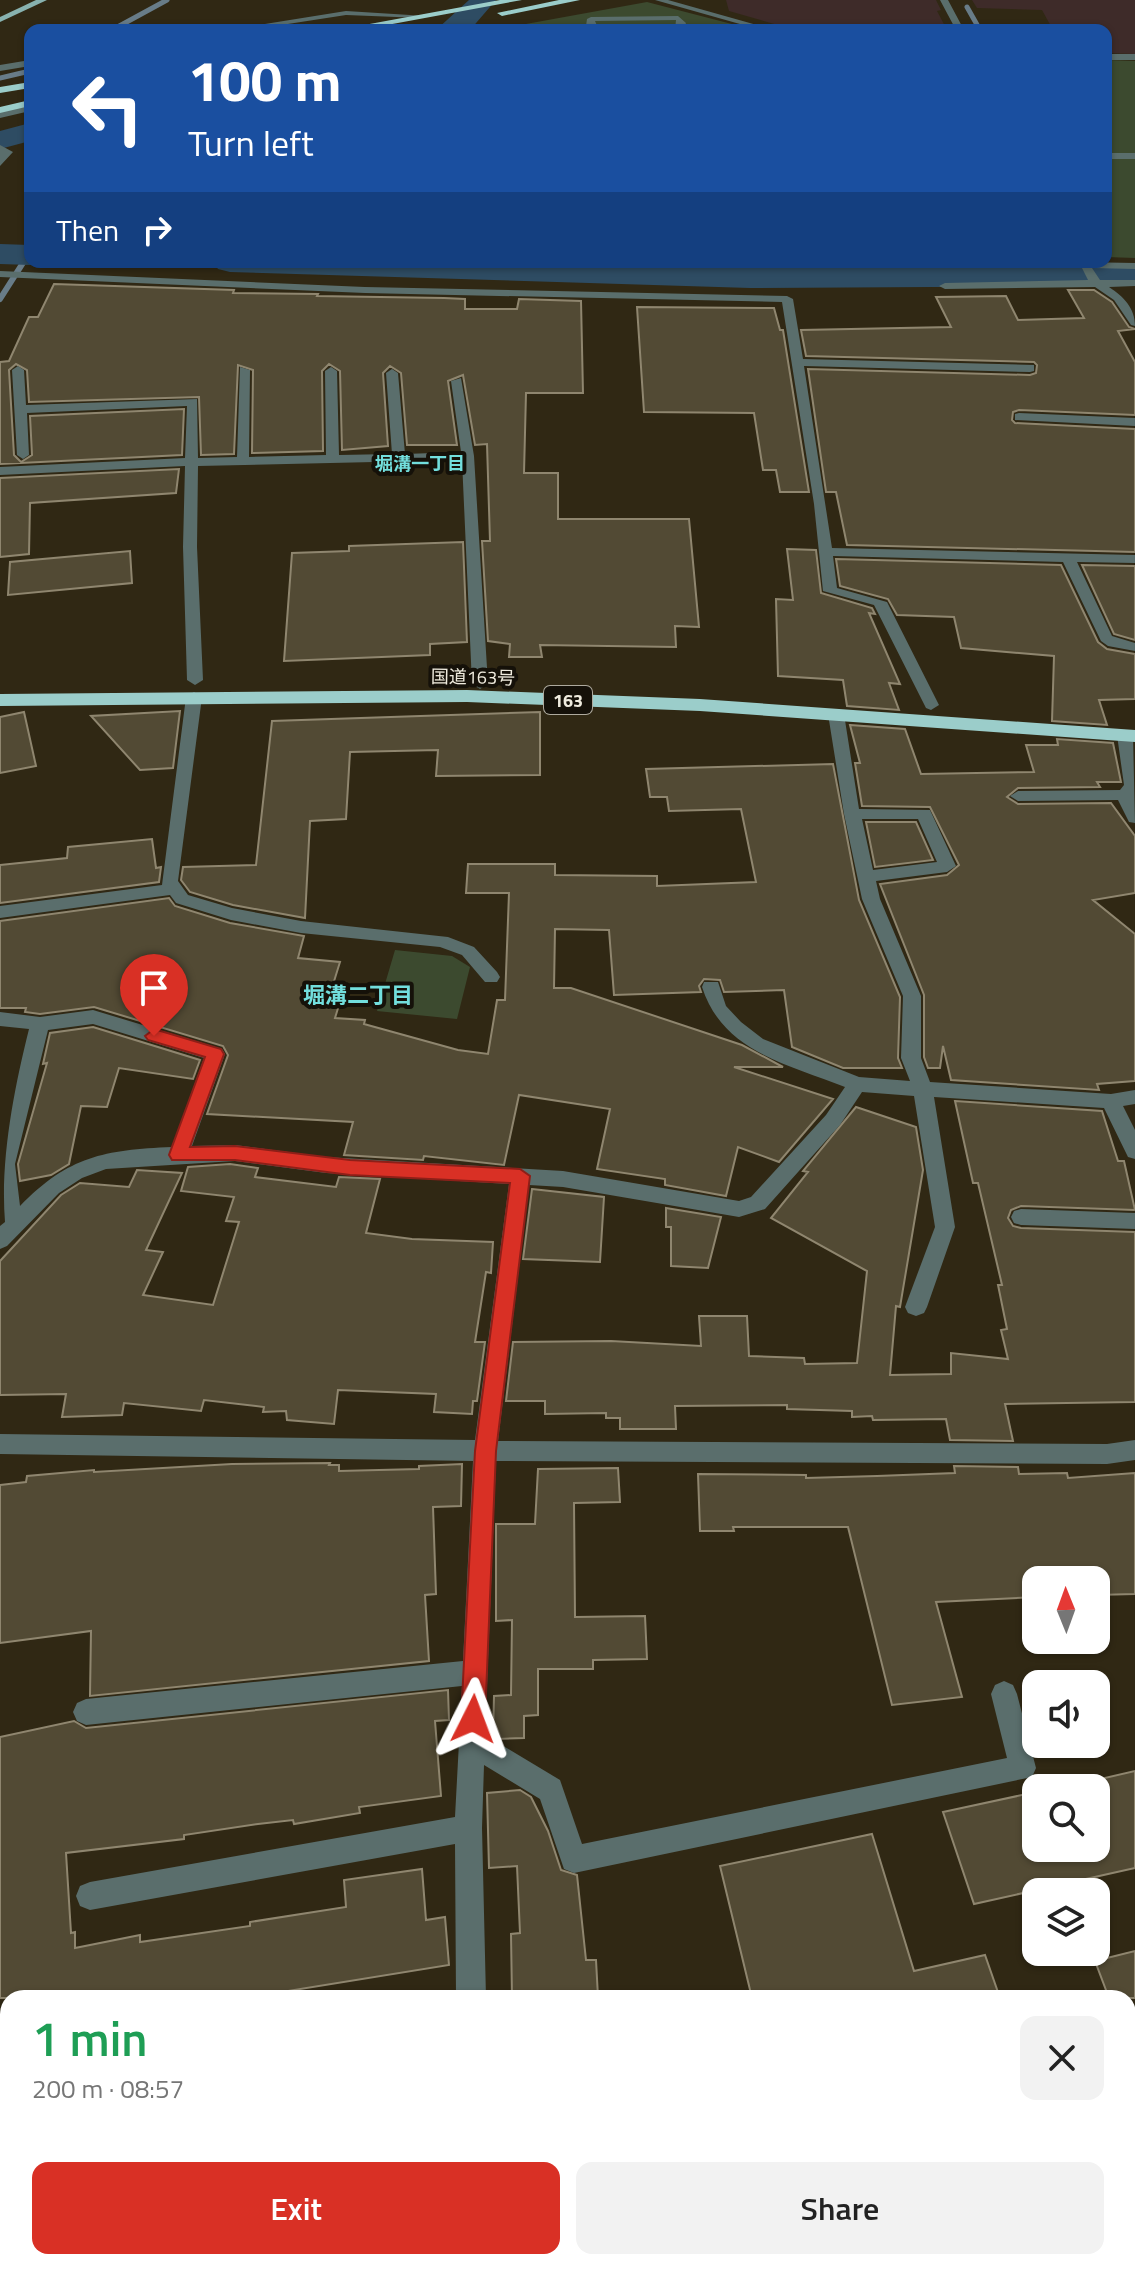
<!DOCTYPE html>
<meta charset="utf-8">
<style>
body{margin:0;font-family:"Titillium Web","Noto Sans JP",sans-serif;background:#f2f2f2;color:#222;height:100vh;display:flex;flex-direction:column;font-size:30px;white-space:nowrap}
*{box-sizing:border-box;margin:0}
p{font-size:26px;color:#767676}
.icon{flex:none;width:44px;height:44px;fill:none;stroke:currentColor;stroke-width:2;stroke-linecap:round;stroke-linejoin:round}
.map{position:relative;flex:1;overflow:hidden}
.details{position:absolute;left:0px;top:1990px;width:1136px;height:280px;display:flex;flex-direction:column;background:#fff;border-radius:24px 24px 0 0;box-shadow:0 2px 6px #0004}
.details>*{flex:none}
.guide{position:absolute;left:24px;top:24px;width:1088px;height:244px;border-radius:16px;box-shadow:0 2px 6px #0004;background:#1a4fa0;color:#fff;overflow:hidden}
.needle{width:52px;rotate:359deg}
.fabs{position:absolute;left:1022px;top:1566px;display:grid;gap:16px}
.fabs a{display:grid;place-items:center;width:88px;height:88px;border-radius:16px;background:#fff;box-shadow:0 2px 6px #0004;font-size:40px}
.pin{position:absolute;display:grid;place-items:center;width:68px;height:68px;color:#fff;margin:-82px -34px;border-radius:50% 50% 50% 0;rotate:-45deg;box-shadow:0 0 8px #0007}
.pin .icon{rotate:45deg}
.me{position:absolute;width:88px;margin:-44px;rotate:3deg;stroke-linejoin:round;filter:drop-shadow(0 0 6px #0008)}
.turn{display:flex;align-items:center;gap:28px;height:168px;padding:0 32px;font-size:36px}
.turn .icon{width:104px;height:104px;stroke-width:2.5}
.turn b{display:block;font-size:56px;line-height:68px}
.then{display:flex;align-items:center;height:76px;padding:0 32px;background:#0003;gap:16px;font-size:30px}
.round{display:grid;place-items:center;flex:none;width:84px;height:84px;border-radius:16px;background:#f2f2f2}
.headline{display:flex;align-items:center;justify-content:space-between;height:136px;padding:0 32px}
h1{font-size:48px;font-weight:600;line-height:60px;color:#1e9e55}
.action{display:flex;gap:16px;margin-top:auto;padding:16px 32px}
.action a{flex:1;height:92px;border-radius:16px;background:#d93025;color:#fff;font-size:32px;font-weight:600;line-height:92px;text-align:center}
.action a+a{background:#f2f2f2;color:#222}
.map>svg:first-child{display:block}
</style>
<div class="map">
<svg width="1135" height="2270" viewBox="0 0 1135 2270">
<rect width="100%" height="100%" fill="#302814"/>
<!-- commercial -->
<path fill="#3e2b29" d="M726 0H936L941 10 937 11 947 30H795L729 11Z
M972 0H1135V54L1106 53V30H1053L1042 10 977 8Z"/>
<!-- green -->
<path fill="#3c4a2f" d="M647 2 755 30H493Z
M1106 60 1135 61V258L1106 257Z
M799 262H1065L1066 265 799 266Z
M395 950 452 956 470 967 457 1019 377 1011Z"/>
<g fill="none" stroke-linecap="round" stroke-linejoin="round">
<!-- stream-far1 -->
<path stroke="#687c88" stroke-width="5" d="M967 7 980 30
M112 30 167 0
M0 78 30 71"/>
<!-- stream -->
<path stroke="#687c88" stroke-width="6" d="M0 299 28 255"/>
<!-- river -->
<path fill="#2e4c63" fill-rule="evenodd" d="M469 0H496L470 30H436Z
M30 123V141L0 149V131Z
M0 244 30 245V262H42L30 265 0 264Z
M213 262C520 262 827 266 1135 264V286L750 288 230 272 218 269Z"/>
</g>
<!-- building -->
<path fill="#524a34" stroke="#8f866f" stroke-width="2" d="M54 284 234 290 233 293 318 294 317 296 444 298 465 299V309H517L519 299 581 301 583 393H526L524 473H558V519H689L699 627 675 626 676 647 540 645 542 657H509L510 644 488 641 482 541H490L487 444 475 445 463 375 448 381 457 445H407L401 373 390 366 383 373 388 446 342 450 340 371 329 364 322 371 323 451 252 453 253 370 238 365 234 454 201 455 199 397 29 402 27 370 16 364 9 370 14 455 21 462 32 455 30 416 184 409 182 455 0 464V362L9 361 29 317H38Z
M1068 290H1094L1112 302 1129 327 1135 329 1118 331 1135 362V415L1019 410 1013 412 1012 420 1015 423 1135 429V552L847 545 836 492H826L808 369 1030 375 1036 373 1037 365 1034 362 806 356 801 330 951 327 936 297 1006 296 1018 320 1084 318Z
M637 307 774 308 780 330H783L809 492H780L776 470H763L754 413 644 412Z
M179 469 176 493 30 503 29 554 0 557V478Z
M463 542 467 642 430 644V655L284 661 292 553 349 551V546Z
M787 549 816 550 821 593 872 608 875 614 869 613 900 684 889 683 899 710 847 706 843 680 778 676 776 599 793 600Z
M130 551 132 583 8 595 10 562Z
M836 559 1061 565 1098 642 1107 649 1135 654V699L1099 700 1107 725 1052 721 1054 656 961 648 954 617 897 615 888 599 840 586Z
M1082 565 1135 566V640L1114 634Z
M180 711 173 768 140 770 91 716Z
M24 712 36 766 0 773V717Z
M540 712V775L436 776 438 750 350 752 346 819 310 821 305 918 233 905 190 892 181 880 183 867 256 865 272 721Z
M850 725 905 729 921 774 1034 772 1026 745H1058L1057 739 1113 743 1121 782H1097L1100 787 1018 788 1007 797 1018 804 1111 803 1135 836V893L1093 900 1135 934V1081L1097 1084 1099 1090 951 1080 943 1046 940 1068H928L924 1057V995L880 884 947 875 959 865 930 807 862 806 855 763H860Z
M833 764 859 900 900 997 898 1058 902 1068H843L792 1047 784 990 724 992 720 980 704 979 699 986 701 992 614 995 609 930 555 929 554 988H571L742 1045 783 1067H734L833 1099 779 1162 738 1147 726 1196 665 1185V1179L597 1169 610 1109 519 1095 504 1165 424 1156 423 1160 344 1155 353 1122 207 1114 228 1055 223 1046 94 1007 40 1014 25 1012 26 1008H0V921L169 898 175 906 230 923 304 936 298 958 340 962 331 991 343 992 335 1018 365 1020 364 1024 458 1050 488 1054 497 1000H505L509 893H466L468 864H555V875L657 876V886L756 882 741 809 669 811 667 797H650L646 769Z
M866 822H916L933 860 875 867Z
M152 839 156 868 161 867 159 882 0 903V865L67 858 68 847Z
M93 1027 200 1060 193 1079 119 1068 107 1107 81 1106 69 1164 51 1175 20 1181 18 1164 47 1063 43 1064 50 1033Z
M955 1101 1102 1111 1118 1161H1124L1135 1210 1021 1206 1011 1210 1008 1218 1013 1226 1021 1228 1135 1232V1402L1005 1404 1013 1441 950 1440 946 1419 873 1420 872 1416 852 1417V1411L787 1409V1405L675 1406 676 1429H620V1418H606V1413L545 1414V1401H506L513 1342 611 1341 701 1346 699 1316H747L749 1356 804 1358 805 1364 857 1363 867 1271 771 1218 808 1172 803 1171 856 1107 916 1127 923 1170 900 1307 896 1306 890 1375 951 1374V1353L1008 1359 1001 1330 1007 1329 998 1285H1002L978 1183H973Z
M230 1164 258 1168 255 1177 336 1187 339 1177 380 1179 366 1233 412 1239 493 1242 491 1273 486 1272 475 1342H485L477 1401H473L472 1414 434 1412 436 1394 338 1390 334 1424 287 1420 286 1411 263 1412 264 1407 204 1400 201 1411 124 1403 122 1415 62 1417 66 1394 0 1395V1261L61 1195 80 1183 129 1187 137 1170 182 1173 146 1250 163 1252 143 1295 213 1305 239 1222 226 1221 234 1197 181 1191 188 1167Z
M532 1189 604 1197 600 1262 523 1259Z
M666 1208 721 1217 708 1268 671 1266V1227H666Z
M330 1463 329 1465H339V1471L419 1469V1466L462 1464 461 1506 433 1507 436 1594 425 1595 429 1661 90 1696 91 1631 0 1643V1485L26 1482 27 1476 94 1470V1472L232 1464Z
M954 1466 1018 1467 1019 1474 1067 1473 1068 1478 1135 1473V1594L1096 1595V1580H1036V1597L936 1602 962 1697 892 1705 848 1527H733L734 1531H700L698 1474 806 1475V1478L877 1476 955 1473Z
M618 1468 620 1502 574 1503 575 1617 645 1616 647 1659 593 1660V1669H538V1715L524 1716V1738L497 1739 493 1736 494 1696 511 1695 512 1620 496 1621V1524H535L538 1469Z
M448 1690 449 1720 435 1721 441 1796 359 1807 360 1813 294 1824 293 1820 258 1824 184 1835V1839L66 1853 71 1933 75 1932V1948L140 1935V1942L250 1926V1922L346 1907 344 1880 422 1869 426 1920 445 1917 449 1965 251 1997V1993L219 1998H0V1737L74 1721 86 1728Z
M1135 1771V1868L974 1904 943 1812 1036 1792V1848H1096V1780Z
M520 1790 531 1797 548 1831 561 1870 577 1875 586 1960H596L598 1997 512 1998 511 1934 520 1933 517 1866 489 1868 487 1793Z
M872 1834 914 1971 985 1955 1000 1998H752L720 1866Z
M1135 1951V1998H1109L1095 1961Z"/>
<g fill="none" stroke-linecap="round" stroke-linejoin="round">
<!-- minor -->
<path fill="#5a6e6c" fill-rule="evenodd" d="M655 0H668L775 30H761Z
M940 0H948L964 30H956Z
M346 11 426 16 422 18 346 15 249 30H228Z
M678 16 686 23 683 30H675L676 20 595 21 599 30H590L586 26 587 19 591 17Z
M1106 54H1135V60H1106Z
M30 60V66L0 71V65Z
M30 105V111L0 118V112Z
M0 145 13 152 0 166Z
M1106 153H1135V159H1106Z
M1079 262 1135 263V269L1092 268 1100 280H1135V286L1109 287C1124 297 1135 308 1135 326L1131 325 1114 300 1095 287 945 289 939 286 945 283 1088 280Z
M0 271 365 287 787 296 793 299 803 359 1034 365V371L1030 372 804 366 832 548 1135 555V563L1077 562 1112 636 1135 643V651L1108 646 1101 641 1063 562 833 556 837 588 887 602 939 705 931 710 926 708 874 605 823 591 814 504 782 302 365 293 0 277Z
M18 366 24 370 26 405 197 399 198 458 237 457 240 367 250 370 249 457 326 455 325 371 331 367 337 371 339 455 392 454 386 373 392 369 398 373 405 454 461 452 451 381 461 378 474 456 488 684 480 689 472 684 462 460 198 466 197 547 203 680 195 685 187 680 183 547 185 466 0 475V467L185 458 187 406 27 413 29 455 23 459 17 455 12 370Z
M1019 413 1135 418V426L1015 420V414Z
M194 692 202 697 178 881 188 895 232 908 301 921 448 937 474 947 497 972 500 977 497 982H485L462 955 440 947 301 933 231 920 176 903 170 895 0 918V906L162 885 186 697Z
M836 709 844 714 859 809 930 810 956 866 947 872 876 881 880 899 921 996V1058L930 1082 1111 1094 1135 1090V1104L1123 1106 1135 1130V1159L1128 1157 1104 1108 934 1097 955 1227 927 1307 924 1313 916 1316 908 1313 905 1307 935 1227 914 1096 862 1092 840 1125 765 1209 739 1217 563 1187 529 1185 498 1441 1107 1444 1135 1440V1460L1107 1464 496 1461 485 1735 560 1780 582 1844 1007 1758 991 1694 995 1685 1004 1681 1013 1685 1017 1694 1036 1768 1032 1777 574 1873 564 1869 540 1799 484 1765 482 1828 486 1998H456L455 1844 90 1910 80 1906 76 1896 80 1886 90 1882 455 1817 462 1686 86 1725 77 1721 73 1712 77 1703 86 1699 463 1661 473 1461 0 1454V1434L475 1440 509 1184 326 1173 235 1161 106 1169 82 1178 59 1193 7 1246 0 1249V1226L5 1222C0 1160 14 1089 29 1029L0 1026V1012L40 1017 93 1010 222 1049 225 1054 192 1146 235 1145 326 1157 563 1171 739 1201 751 1197 826 1115 845 1087C787 1064 723 1052 702 987L704 982H718L726 1006 741 1022 763 1039 859 1077 910 1081 901 1058 903 996 862 899 844 814 828 714ZM862 819H918L937 862 873 870ZM93 1024 204 1058 172 1147C104 1150 69 1156 20 1206L15 1164 48 1030Z
M1125 730 1133 735 1135 823 1129 822 1118 800 1018 801 1010 796 1018 791 1120 790 1124 785 1117 735Z
M1021 1209 1135 1213V1229L1021 1225 1014 1223 1011 1217 1014 1211Z
M0 2079H8V2109H0Z
M465 2262H497V2270H465Z"/>
<!-- major -->
<path fill="#88b2af" fill-rule="evenodd" d="M36 0H47L0 22V17Z"/>
<!-- highway -->
<path fill="#9bcdca" fill-rule="evenodd" d="M500 0H522L360 30H337Z
M559 0H580L502 16 497 13Z
M30 82V88L0 93V87Z
M30 100V106L0 113V107Z
M467 690 700 699 1135 730V742L700 711 467 702 0 706V694Z"/>
</g>
<!-- route -->
<path fill="#d93025" stroke="#8d1f18" stroke-width="2" d="M154 1029 221 1049 224 1054 190 1147 235 1146 350 1160 520 1169 530 1176 496 1451 485 1719 481 1727 473 1731 465 1727 461 1719 475 1451 510 1183 350 1175 235 1160H172L169 1155 205 1057 148 1040 145 1036Z"/>
<g text-anchor="middle" dominant-baseline="central" stroke-width="8" stroke-linejoin="round" paint-order="stroke">
<!-- far-neighbourhood labels -->
<g font-size="18" font-weight="bold" fill="#72dedd" stroke="#151109">
<text x="420" y="463">堀溝一丁目</text>
</g>
<!-- far-street labels -->
<g font-size="18" fill="#efebde" stroke="#151109">
<text transform="translate(473 677) rotate(1)">国道163号</text>
</g>
<!-- shield labels -->
<rect fill="#151109" stroke="#aeaa9e" stroke-width="2" x="544" y="686" width="48" height="28" rx="6"/>
<g font-size="18" font-weight="bold" fill="#efebde">
<text x="568" y="700">163</text>
</g>
<!-- neighbourhood labels -->
<g font-size="22" font-weight="bold" fill="#72dedd" stroke="#151109">
<text x="358" y="995">堀溝二丁目</text>
</g>
</g>
</svg>
<div class="fabs">
<a><svg class="needle" viewBox="-14 -14 28 28"><path d="M0-13l5 13h-10z" fill="#e53935"/><path d="M0 13l5-13h-10z" fill="#767676"/></svg></a>
<a><svg class="icon" aria-label="sound" viewBox="0 0 24 24"><path d="M4 9h4l5-4v14l-5-4H4zM17 9q2 3 0 6"/></svg></a>
<a><svg class="icon" aria-label="search" viewBox="0 0 24 24"><circle cx="10" cy="10" r="6"/><path d="M15 15l6 6"/></svg></a>
<a><svg class="icon" aria-label="layers" viewBox="0 0 24 24"><path d="M12 4l9 5-9 5-9-5zM3 14l9 5 9-5"/></svg></a>
</div>
<div class="pin" style="left:154px;top:1036px;background:#d93025"><svg class="icon" aria-label="arrive" viewBox="0 0 24 24"><path d="M6 21V4h12l-3 4 3 4H6"/></svg></div>
<svg class="me" style="left:473px;top:1719px" viewBox="-20 -20 40 40"><path d="M0-17L14 15 0 8-14 15z" fill="#d93025" stroke="#fff" stroke-width="4"/></svg>
<div class="guide">
<div class="turn"><svg class="icon" aria-label="left" viewBox="0 0 24 24"><path d="M17 20v-9H6M10 6l-5 5 5 5"/></svg><div><b>100 m</b>Turn left</div></div>
<div class="then">Then<svg class="icon" aria-label="right" viewBox="0 0 24 24"><path d="M7 20v-9h11M14 6l5 5-5 5"/></svg></div>
</div>
<section class="details">
<div class="headline"><div><h1>1 min</h1><p>200 m · 08:57</p></div><a class="round"><svg class="icon" aria-label="close" viewBox="0 0 24 24"><path d="M6 6l12 12M18 6L6 18"/></svg></a></div>
<div class="action"><a>Exit</a><a>Share</a></div>
</section>
</div>
